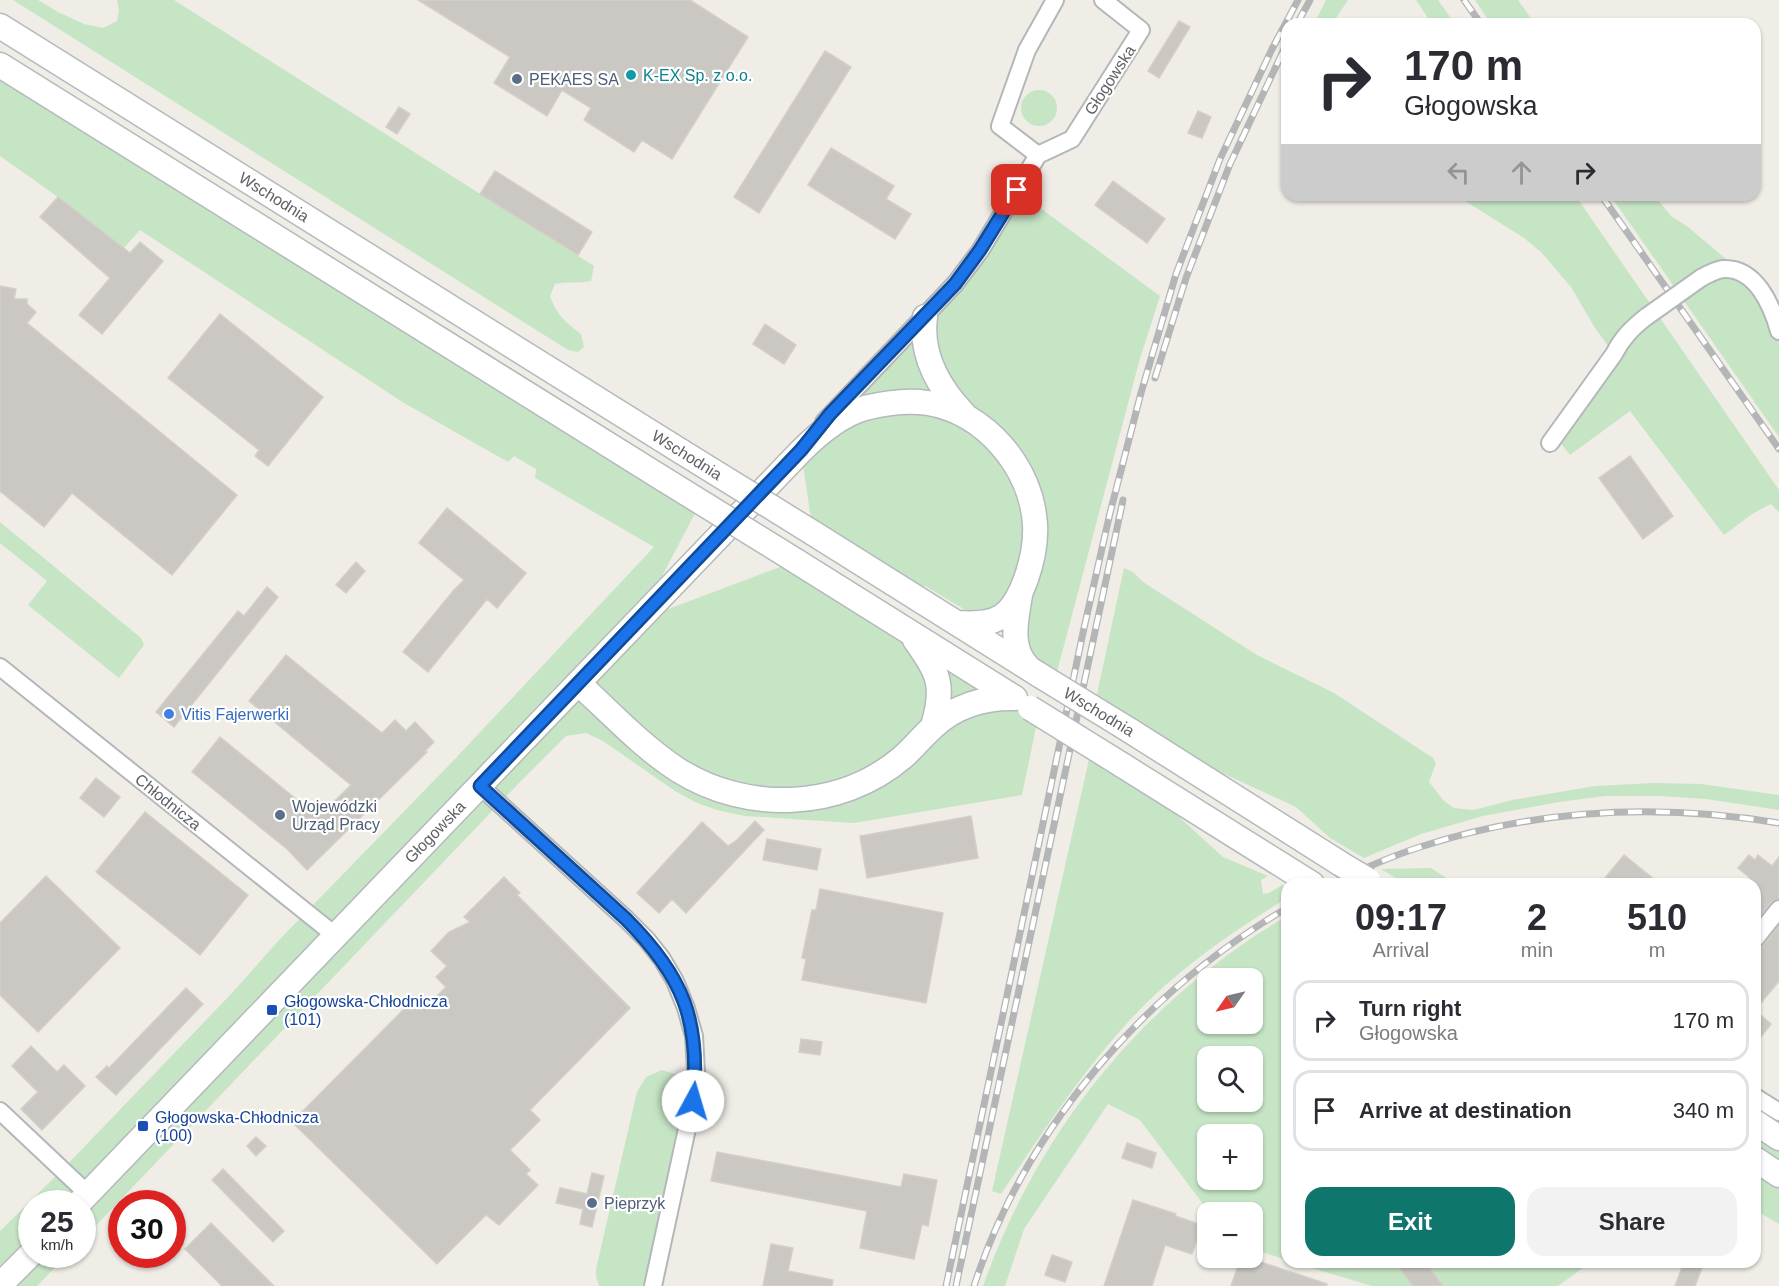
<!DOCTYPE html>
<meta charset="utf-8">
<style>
body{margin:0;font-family:Arial,sans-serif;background:#f2f2f3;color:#2b2b33;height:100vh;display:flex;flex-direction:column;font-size:22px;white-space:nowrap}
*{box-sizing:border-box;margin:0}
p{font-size:20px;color:#7c7c81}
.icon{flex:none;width:33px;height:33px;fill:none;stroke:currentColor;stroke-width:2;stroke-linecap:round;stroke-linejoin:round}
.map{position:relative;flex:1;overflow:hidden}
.details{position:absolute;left:1281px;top:878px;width:480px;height:390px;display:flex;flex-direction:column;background:#fff;border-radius:18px;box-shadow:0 2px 4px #0004}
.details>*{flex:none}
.banner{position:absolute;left:1281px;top:18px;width:480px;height:183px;border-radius:18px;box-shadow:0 2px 4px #0004;background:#fff;color:#2b2b33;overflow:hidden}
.needle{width:39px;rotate:236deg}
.fabs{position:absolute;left:1197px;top:968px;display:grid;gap:12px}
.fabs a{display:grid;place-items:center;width:66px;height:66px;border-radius:12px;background:#fff;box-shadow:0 2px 4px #0004;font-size:30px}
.speed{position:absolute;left:18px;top:1190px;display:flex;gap:12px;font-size:30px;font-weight:700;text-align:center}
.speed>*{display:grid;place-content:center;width:78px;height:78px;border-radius:50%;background:#fff;box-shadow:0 2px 4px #0004;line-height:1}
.speed small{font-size:15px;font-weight:400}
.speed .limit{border:9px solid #d22;background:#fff;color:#111}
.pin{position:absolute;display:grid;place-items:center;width:51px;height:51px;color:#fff;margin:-26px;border-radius:12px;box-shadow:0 3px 9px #0006}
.me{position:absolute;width:66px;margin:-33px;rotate:6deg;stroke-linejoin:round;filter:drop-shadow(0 0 4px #0008)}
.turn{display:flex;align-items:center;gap:21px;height:126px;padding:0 24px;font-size:27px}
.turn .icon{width:78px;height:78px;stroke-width:2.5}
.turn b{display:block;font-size:42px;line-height:51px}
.lanes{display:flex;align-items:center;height:57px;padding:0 24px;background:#0003;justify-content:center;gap:30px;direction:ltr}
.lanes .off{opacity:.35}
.eta{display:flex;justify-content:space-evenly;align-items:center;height:102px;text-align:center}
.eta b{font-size:36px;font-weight:600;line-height:42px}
.action{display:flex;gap:12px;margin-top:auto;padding:12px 24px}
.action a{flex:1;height:69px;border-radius:18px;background:#0f766e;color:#fff;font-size:24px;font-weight:600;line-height:69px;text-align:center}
.action a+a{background:#f2f2f3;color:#2b2b33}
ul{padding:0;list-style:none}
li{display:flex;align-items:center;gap:18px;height:81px;margin:0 12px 9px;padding:0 12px;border:3px solid #e1e1e2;border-radius:18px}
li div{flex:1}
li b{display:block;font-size:22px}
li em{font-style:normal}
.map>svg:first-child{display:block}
</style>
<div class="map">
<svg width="1779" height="1286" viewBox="0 0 1779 1286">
<rect width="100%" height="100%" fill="#efede6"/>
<!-- green -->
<path fill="#c6e5c5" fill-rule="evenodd" d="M13 0H38L58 12 84 24 103 28 117 21 119 11 117 0H174L594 266 591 281C578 284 567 281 555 284L550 296C556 314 565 322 581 334L584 347 578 352 568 350Z
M1326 0H1348L1332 24H1314Z
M1416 0H1438L1455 24H1432Z
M1475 0H1518L1535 24H1491Z
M0 65 701 502 639 620 796 561 1039 713 1022 795 854 823 745 816 717 810 695 802 675 791 603 741 586 733 566 736 518 784 83 1239 82 1203H32V1254H68L37 1286H0V1231L62 1170 231 994 280 939 453 761 654 547 535 478 536 469 514 456 508 462 404 403 140 230 124 248 118 244 58 197 0 156Z
M1021 108a18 18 0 1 1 36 0a18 18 0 1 1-36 0Z
M1017 191 1160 296 1139 362 1054 683 1041 676 1007 610 972 614 927 587 917 584 895 581 813 533 801 451 925 317Z
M1465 195H1575L1779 490V512L1771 504 1752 514 1724 535 1630 411 1570 455 1555 436 1614 354 1595 328 1571 287 1541 252 1524 238 1462 199Z
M1610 195H1654L1671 216 1688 227 1744 274 1779 331V437Z
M0 522 141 638 144 645 119 678 28 605 47 581 0 543Z
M1124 568 1133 572 1143 582 1257 655 1334 693 1433 758 1436 763 1429 782 1444 801 1454 808 1474 810 1512 800 1595 786 1654 783 1701 784 1779 795V810L1706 799 1660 796H1605L1559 802 1483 816 1421 834 1364 858 1330 838 1296 807 1129 730 1094 708Z
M1092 746 1122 765 1223 857 1268 876 1261 880 1263 894 1269 893 1282 885 1287 888V898C1230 933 1174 972 1129 1021 1080 1074 1041 1135 1001 1194L992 1191Z
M1431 868 1454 883H1404L1381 869Z
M1287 916V1260L1253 1249 1252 1212H1209L1140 1120 1108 1104 1024 1229 1005 1286H983C1039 1129 1143 1001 1287 916ZM1208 978H1252V1023H1208ZM1208 1056H1252V1101H1208ZM1208 1134H1252V1179H1208Z
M662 1070 678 1075 694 1092 653 1286H599L596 1276V1269L637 1092 646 1077Z
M1755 1130 1779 1145V1164L1755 1146Z
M1755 1159 1779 1175V1224L1755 1210Z
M1292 1262H1591L1558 1286H1372Z"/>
<!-- building -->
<path fill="#cbc8c4" stroke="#d4cfc5" stroke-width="1.5" d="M418 0H690L748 37 672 159 642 140 634 152 584 120 591 108 562 90 547 116 494 83 510 57Z
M1179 21 1190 27 1159 78 1148 71Z
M825 51 851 67 759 213 734 197Z
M399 107 410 114 397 134 386 127Z
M1198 111 1211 117 1202 138 1188 133Z
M831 148 894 186 886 199 911 214 895 239 808 185Z
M495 171 592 232 578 255 480 194Z
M1113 181 1165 219 1147 243 1095 205Z
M58 197 130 253 140 242 163 261 102 334 79 315 110 278 40 217Z
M0 286 16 289 14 299H27V304L36 312 27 323 237 495 172 575 72 493 44 527 0 491Z
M220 314 323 397 268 466 255 456 259 450 168 378Z
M765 324 796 345 784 364 753 344Z
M1630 456 1673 516 1643 539 1599 478Z
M447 508 526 573 497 608 487 599 428 672 403 652 454 590 464 580 419 543Z
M356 562 365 571 346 593 336 585Z
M267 587 278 597 174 727 156 712 238 611 244 616Z
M286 655 382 733 395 720 406 731 415 722 434 742 425 751 427 752 307 870 287 849 192 772 220 737 318 817 351 785 249 701Z
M96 778 120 797 104 817 80 798Z
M145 812 248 895 200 955 96 872Z
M971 816 978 858 867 878 860 836Z
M755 821 764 830 686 913 672 899 659 913 637 893 702 822 728 846 737 840Z
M767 839 821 849 817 870 763 860Z
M1624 855 1660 884H1612L1605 878Z
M1749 855 1755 860 1758 855 1772 866 1779 857V899L1771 902 1755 922V886L1757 884 1738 868Z
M46 876 120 948 38 1032 0 995V923Z
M504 877 520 893 517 895 630 1008 530 1110 540 1120 510 1150 530 1170 526 1174 538 1185 499 1225 486 1215 437 1264 292 1122 416 997 426 1007 446 987 436 977 447 966 431 951 449 932 470 922 464 917Z
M820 889 943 913 926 1003 802 980 806 959 802 958 812 910H816Z
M1779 926V981L1755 1010 1771 1024 1755 1044V949L1763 946Z
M186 988 203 1004 116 1095 96 1077 107 1066 109 1068Z
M801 1039 822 1042 820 1055 799 1052Z
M31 1046 57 1072 64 1065 85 1086 42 1130 21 1109 38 1092 12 1066Z
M256 1137 266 1146 256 1156 247 1146Z
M1127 1143 1156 1153 1152 1168 1122 1158Z
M717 1152 901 1187 904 1174 937 1180 928 1226 922 1224 914 1259 860 1248 867 1211 711 1181Z
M223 1169 284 1231 273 1242 212 1180Z
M592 1173 604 1176 592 1227 580 1224 583 1209 556 1203 560 1188 587 1194Z
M1133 1200 1176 1214 1175 1216 1202 1225 1192 1254 1165 1245 1152 1286H1104Z
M211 1223 274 1286H222L185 1249Z
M771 1244 793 1248 788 1271 833 1280 832 1286H763Z
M1052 1255 1072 1262 1065 1282 1045 1275Z
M1241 1257H1246L1327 1284 1326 1286H1231Z
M1406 1262H1425L1443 1286H1413L1399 1267Z
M1684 1262H1704L1695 1286H1675Z"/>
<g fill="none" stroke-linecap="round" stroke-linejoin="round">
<!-- street casing -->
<g stroke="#b4b7ba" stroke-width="20">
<path id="street" d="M1038 155 1000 126 1027 50 1055 0
M1701 278C1708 274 1716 270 1723 269 1756 267 1772 306 1779 331
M824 422 955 284 980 251 1038 155 1072 139 1141 30 1103 0
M1550 443 1614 354C1622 338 1632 328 1646 317
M0 667 336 936
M480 786 626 919 647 940 662 959 675 981 686 1008 694 1036 696 1072 693 1101 653 1286
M1755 939 1779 909
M1755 1097 1779 1112
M0 1111 88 1194"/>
</g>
<!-- secondary casing -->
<g stroke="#b5b9bd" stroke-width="27">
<path id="secondary" d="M0 26 682 452
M0 65 665 480
M925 317C920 355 939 388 964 414
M813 533 1041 676
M796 561 1015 698
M1020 595C1016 620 1009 648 1028 667
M915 640C939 673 945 686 933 726
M578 683C610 712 641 746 678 770 746 813 840 811 903 757 913 748 922 737 932 728 954 706 985 697 1015 698
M1129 730 1341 864
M1122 765 1312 884
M1755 1122 1779 1138
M1755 1159 1779 1175
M79 1203 801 451C819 433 840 415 865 408 885 403 908 400 928 403 986 413 1032 468 1035 525 1036 543 1032 562 1026 579 1012 617 998 626 958 623
M0 1285 32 1253"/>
</g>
<!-- street -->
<use href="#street" stroke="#fff" stroke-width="16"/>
<!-- secondary -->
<use href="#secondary" stroke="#fff" stroke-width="24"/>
<!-- rail casing -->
<g stroke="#b4b5b6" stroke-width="7">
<path id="rail" d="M1464 0 1481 24
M1297 24 1310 0
M1601 195 1779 449
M1155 378 1186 278 1230 164 1287 43
M1331 884C1360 870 1389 857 1420 847 1537 809 1658 803 1779 823
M946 1286 1084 628 1110 513 1141 393 1176 274 1220 159 1272 49 1298 0
M956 1286 1123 500
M974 1286C1025 1128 1145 991 1287 908"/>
</g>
<!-- rail -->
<use href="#rail" stroke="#fff" stroke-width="4.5" stroke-dasharray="14" stroke-linecap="butt"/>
<!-- street-bridge casing -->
<g stroke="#b4b7ba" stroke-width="20" stroke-linecap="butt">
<path id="street-bridge" d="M1646 317 1701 278"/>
</g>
<!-- secondary-bridge casing -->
<g stroke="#b5b9bd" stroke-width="27" stroke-linecap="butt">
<path id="secondary-bridge" d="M682 452 813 533
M665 480 796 561
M1041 676 1129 730
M1030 708 1122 765
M1341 864 1368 880"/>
</g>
<!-- street-bridge -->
<use href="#street-bridge" stroke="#fff" stroke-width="16"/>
<!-- secondary-bridge -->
<use href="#secondary-bridge" stroke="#fff" stroke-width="24"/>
</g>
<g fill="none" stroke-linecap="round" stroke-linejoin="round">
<!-- route casing -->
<g stroke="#114b97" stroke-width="15">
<path id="route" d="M693 1101C701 1021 683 976 626 919L480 786 801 450 830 414 955 284 980 250 1017 190"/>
</g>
<!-- route -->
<use href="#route" stroke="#1a73e8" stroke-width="10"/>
</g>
<!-- markers -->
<circle fill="#0f9aa8" stroke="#fff" stroke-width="2" cx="631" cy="75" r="6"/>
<g fill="#5c6f8a" stroke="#fff" stroke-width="2">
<circle cx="517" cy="79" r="6"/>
<circle cx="280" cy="815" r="6"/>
<circle cx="592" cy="1203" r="6"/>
</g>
<circle fill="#3f7fe0" stroke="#fff" stroke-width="2" cx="169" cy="714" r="6"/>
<g fill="#1a4fb4" stroke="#fff" stroke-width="2">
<rect x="266" y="1004" width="12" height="12" rx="3"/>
<rect x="137" y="1120" width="12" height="12" rx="3"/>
</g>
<g text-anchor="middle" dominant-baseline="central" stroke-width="4.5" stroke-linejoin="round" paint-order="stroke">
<!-- culture labels -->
<g font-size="16" fill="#0d838f" stroke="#fff" text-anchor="start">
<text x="643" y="75">K-EX Sp. z o.o.</text>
</g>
<!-- service labels -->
<g font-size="16" fill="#4e5e75" stroke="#fff" text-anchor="start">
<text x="529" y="79">PEKAES SA</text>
<text x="292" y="806">Wojewódzki<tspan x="292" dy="18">Urząd Pracy</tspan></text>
<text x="604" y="1203">Pieprzyk</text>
</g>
<!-- street labels -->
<g font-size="16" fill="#5e6266" stroke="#fff">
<text transform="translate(1110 80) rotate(-57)">Głogowska</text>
<text transform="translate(274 197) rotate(32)">Wschodnia</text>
<text transform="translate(687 455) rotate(32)">Wschodnia</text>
<text transform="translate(1099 712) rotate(31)">Wschodnia</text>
<text transform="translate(168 802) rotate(39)">Chłodnicza</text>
<text transform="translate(435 832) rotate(-46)">Głogowska</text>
</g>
<!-- shop labels -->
<g font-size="16" fill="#366cbe" stroke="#fff" text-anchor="start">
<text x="181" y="714">Vitis Fajerwerki</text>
</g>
<!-- transit labels -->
<g font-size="16" fill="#164399" stroke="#fff" text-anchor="start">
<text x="284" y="1001">Głogowska-Chłodnicza<tspan x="284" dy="18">(101)</tspan></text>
<text x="155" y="1117">Głogowska-Chłodnicza<tspan x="155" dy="18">(100)</tspan></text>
</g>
</g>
</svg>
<div class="fabs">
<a><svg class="needle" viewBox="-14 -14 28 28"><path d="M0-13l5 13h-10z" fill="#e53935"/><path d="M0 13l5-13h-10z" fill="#7c7c81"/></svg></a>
<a><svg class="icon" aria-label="search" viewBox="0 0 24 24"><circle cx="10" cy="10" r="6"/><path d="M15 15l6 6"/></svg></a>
<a>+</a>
<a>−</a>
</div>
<div class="speed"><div>25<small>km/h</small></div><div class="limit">30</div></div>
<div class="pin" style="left:1017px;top:190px;background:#d93025"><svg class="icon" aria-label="arrive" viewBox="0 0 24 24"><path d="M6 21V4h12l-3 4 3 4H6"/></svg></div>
<svg class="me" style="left:693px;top:1101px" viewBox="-20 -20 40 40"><circle r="19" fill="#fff"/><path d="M0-13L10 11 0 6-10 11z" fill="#1a73e8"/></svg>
<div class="banner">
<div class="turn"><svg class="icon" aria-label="right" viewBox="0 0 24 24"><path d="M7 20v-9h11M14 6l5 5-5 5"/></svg><div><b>170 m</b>Głogowska</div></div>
<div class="lanes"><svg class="icon off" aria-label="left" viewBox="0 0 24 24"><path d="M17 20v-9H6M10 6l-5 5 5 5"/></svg><svg class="icon off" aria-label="ahead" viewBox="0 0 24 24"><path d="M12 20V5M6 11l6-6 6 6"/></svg><svg class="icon" aria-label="right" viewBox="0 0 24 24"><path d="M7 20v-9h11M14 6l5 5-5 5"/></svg></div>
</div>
<section class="details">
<div class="eta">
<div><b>09:17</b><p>Arrival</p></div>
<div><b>2</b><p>min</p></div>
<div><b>510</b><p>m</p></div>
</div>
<ul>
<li><svg class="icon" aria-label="right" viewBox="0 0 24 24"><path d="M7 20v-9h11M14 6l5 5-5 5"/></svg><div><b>Turn right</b><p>Głogowska</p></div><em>170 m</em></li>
<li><svg class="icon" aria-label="arrive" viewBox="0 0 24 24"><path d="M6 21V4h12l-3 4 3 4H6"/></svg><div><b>Arrive at destination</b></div><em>340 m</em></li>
</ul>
<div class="action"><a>Exit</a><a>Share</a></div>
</section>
</div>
